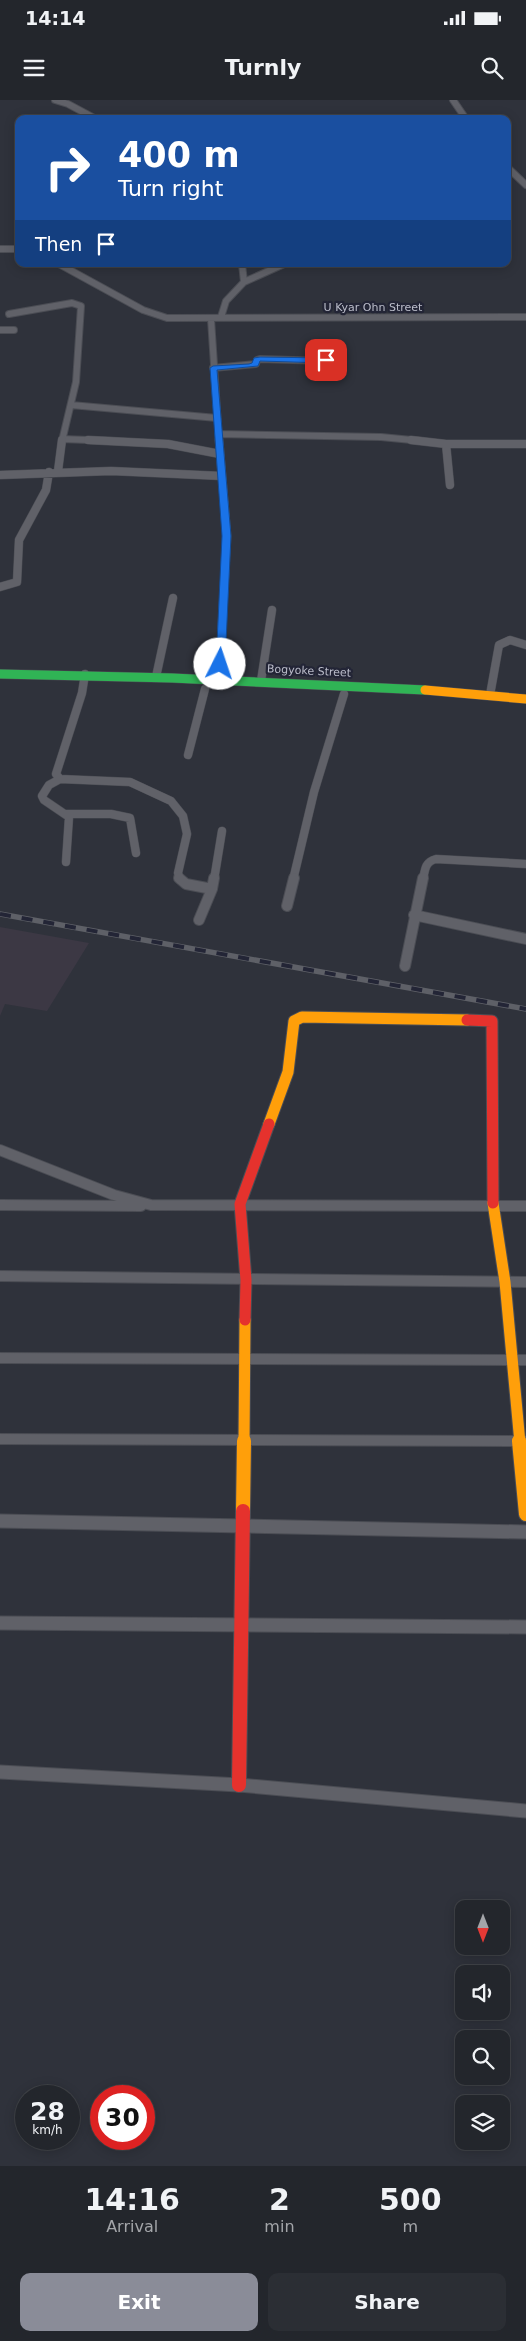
<!DOCTYPE html>
<style>
body{margin:0;font-family:"DejaVu Sans",sans-serif;background:#2b2e34;color:#f1f3f6;height:100vh;display:flex;flex-direction:column;font-size:19px;white-space:nowrap}
*{box-sizing:border-box;margin:0}
p{font-size:16px;color:#a3a5a9}
.icon{flex:none;width:28px;height:28px;fill:none;stroke:currentColor;stroke-width:2;stroke-linecap:round;stroke-linejoin:round}
.map{position:relative;height:2066px;overflow:hidden}
.drawer{display:flex;flex-direction:column;background:#23262c;flex:1}
.drawer>*{flex:none}
.banner{position:absolute;left:15px;top:15px;width:496px;height:152px;border-radius:10px;box-shadow:0 2px 12px #0003,0 0 0 1px #404348;background:#1a4fa0;color:#fff;overflow:hidden}
.needle{width:32px;rotate:180deg}
.controls{position:absolute;left:455px;top:1800px;display:grid;gap:10px}
.controls a{display:grid;place-items:center;width:55px;height:55px;border-radius:10px;background:#23262c;box-shadow:0 2px 12px #0003,0 0 0 1px #404348;font-size:25px}
.speed{position:absolute;left:15px;top:1985px;display:flex;gap:10px;font-size:25px;font-weight:700;text-align:center}
.speed>*{display:grid;place-content:center;width:65px;height:65px;border-radius:50%;background:#23262c;box-shadow:0 2px 12px #0003,0 0 0 1px #404348;line-height:1}
.speed small{font-size:12px;font-weight:400}
.speed .limit{border:8px solid #d22;background:#fff;color:#111}
.pin{position:absolute;display:grid;place-items:center;width:42px;height:42px;color:#fff;margin:-21px;border-radius:10px;box-shadow:0 2px 8px #0006}
.me{position:absolute;width:55px;margin:-28px;rotate:4deg;stroke-linejoin:round;filter:drop-shadow(0 0 4px #0008)}
.turn{display:flex;align-items:center;gap:18px;height:105px;padding:0 20px;font-size:22px}
.turn .icon{width:65px;height:65px;stroke-width:2.5}
.turn b{display:block;font-size:35px;line-height:42px}
.then{display:flex;align-items:center;height:48px;padding:0 20px;background:#0003;gap:10px;font-size:19px}
.eta{display:flex;justify-content:space-evenly;align-items:center;height:85px;text-align:center}
.eta b{font-size:30px;font-weight:800;line-height:35px}
.button{display:flex;gap:10px;margin-top:auto;padding:10px 20px}
.button a{flex:1;height:58px;border-radius:10px;background:#8a8c98;color:#fff;font-size:20px;font-weight:800;line-height:58px;text-align:center}
.button a+a{background:#2b2e34;color:#f1f3f6}
.status{display:flex;justify-content:space-between;align-items:center;height:35px;padding:0 25px;background:#23262c;direction:ltr}
.status svg{height:14px;fill:currentColor}
header{display:flex;justify-content:space-between;align-items:center;height:65px;padding:0 20px;background:#23262c;font-size:22px;font-weight:800}
.map>svg:first-child{display:block}
</style>
<div class="status"><b>14:14</b><svg viewBox="0 0 49 12"><path d="M0 12V9h3v3zM5 12V6h3v6zM10 12V3h3v9zM15 12V0h3v12zM26 1h20v11H26zM47 4h2v5h-2z"/></svg></div>
<header><svg class="icon" aria-label="menu" viewBox="0 0 24 24"><path d="M4 6h16M4 12h16M4 18h16"/></svg>Turnly<svg class="icon" aria-label="search" viewBox="0 0 24 24"><circle cx="10" cy="10" r="6"/><path d="M15 15l6 6"/></svg></header>
<div class="map">
<svg width="526" height="2066" viewBox="0 0 526 2066">
<rect width="100%" height="100%" fill="#2f323b"/>
<!-- medical -->
<path fill="#3c3844" d="M0 827 89 843 47 911 5 904 0 916Z"/>
<g fill="none" stroke-linecap="round" stroke-linejoin="round">
<!-- street-far3 casing -->
<g stroke="#4b4d54" stroke-width="8">
<path id="street-far3" d="M55 0 68 4 96 19
M453 0 466 19
M508 68 526 85
M0 149H19
M59 164 143 210 167 218 526 217
M244 182 284 164
M9 214 72 203 81 206 76 282 62 341
M221 217 226 201 244 182 242 164
M211 219 219 341
M0 230H14
M213 268 256 264 257 260 260 259 326 261
M71 305 217 318
M219 334 381 337 422 341
M62 339 114 341"/>
</g>
<!-- street-far2 casing -->
<g stroke="#4b4d54" stroke-width="9">
<path id="street-far2" d="M88 340 168 344 220 354
M411 340 446 344
M58 371 62 340
M0 375 111 371 222 376
M450 385 446 344H526
M0 487 17 482 19 440 46 390 49 372
M85 574 82 593 56 674 60 679 130 682 171 701 183 716 187 734 178 773 180 780
M156 577 173 498
M219 579 227 436 219 340
M261 581 272 510
M490 595 499 545 510 540 526 545
M188 655 205 589
M60 679 49 685 42 696 44 700 69 717 66 762
M66 714H111L130 718 136 753
M214 780 222 731
M293 780 314 692 344 594
M423 780C425 769 425 762 436 759L526 764"/>
</g>
<!-- street-far1 casing -->
<g stroke="#4b4d54" stroke-width="12">
<path id="street-far1" d="M179 778 186 784 212 789
M287 806 294 778
M414 815 526 839
M199 820 212 789 214 778
M405 866 423 778
M0 1050 114 1095 151 1105 526 1106
M0 1105 141 1106
M0 1176 526 1182
M0 1258 526 1260
M0 1339 526 1341"/>
</g>
<!-- street casing -->
<g stroke="#4b4d54" stroke-width="15">
<path id="street" d="M0 1421 526 1432
M0 1523 526 1527
M0 1672 239 1685 526 1711"/>
</g>
<!-- fast casing -->
<g stroke="#4b4d54" stroke-width="10">
<path id="fast" d="M0 574 172 578 425 590"/>
</g>
<!-- slow-far2 casing -->
<g stroke="#4b4d54" stroke-width="10">
<path id="slow-far2" d="M425 590 526 599"/>
</g>
<!-- slow-far1 casing -->
<g stroke="#4b4d54" stroke-width="13">
<path id="slow-far1" d="M269 1024 288 972 294 921 302 917 467 920
M493 1103 505 1182 520 1343
M244 1343 245 1220"/>
</g>
<!-- slow casing -->
<g stroke="#4b4d54" stroke-width="16">
<path id="slow" d="M519 1341 526 1414
M243 1411 244 1341"/>
</g>
<!-- jam-far1 casing -->
<g stroke="#4b4d54" stroke-width="13">
<path id="jam-far1" d="M467 920 492 921 493 1103
M245 1220 246 1180 240 1104 269 1024"/>
</g>
<!-- jam casing -->
<g stroke="#4b4d54" stroke-width="16">
<path id="jam" d="M239 1685 243 1411"/>
</g>
<!-- street-far3 -->
<use href="#street-far3" stroke="#606168" stroke-width="6"/>
<!-- street-far2 -->
<use href="#street-far2" stroke="#606168" stroke-width="8"/>
<!-- street-far1 -->
<use href="#street-far1" stroke="#606168" stroke-width="10"/>
<!-- street -->
<use href="#street" stroke="#606168" stroke-width="13"/>
<!-- fast -->
<use href="#fast" stroke="#30b455" stroke-width="9"/>
<!-- slow-far2 -->
<use href="#slow-far2" stroke="#ff9f0a" stroke-width="9"/>
<!-- slow-far1 -->
<use href="#slow-far1" stroke="#ff9f0a" stroke-width="11"/>
<!-- slow -->
<use href="#slow" stroke="#ff9f0a" stroke-width="14"/>
<!-- jam-far1 -->
<use href="#jam-far1" stroke="#e5322d" stroke-width="11"/>
<!-- jam -->
<use href="#jam" stroke="#e5322d" stroke-width="14"/>
<!-- rail casing -->
<g stroke="#5e6067" stroke-width="5.5">
<path id="rail" d="M0 814 526 909"/>
</g>
<!-- rail -->
<use href="#rail" stroke="#232536" stroke-width="4" stroke-dasharray="11" stroke-linecap="butt"/>
</g>
<!-- route -->
<path fill="#1a73e8" stroke="#114b97" d="M260 257 326 258 330 260 326 263 260 261 258 266 217 270 231 436 225 564 220 566 216 564 222 436 210 268 213 266 249 264 252 263 254 258Z"/>
<g text-anchor="middle" dominant-baseline="central" stroke-width="4.5" stroke-linejoin="round" paint-order="stroke">
<!-- far-street labels -->
<g font-size="11" fill="#bbbdca" stroke="#232536">
<text x="373" y="207">U Kyar Ohn Street</text>
<text transform="translate(309 571) rotate(3)">Bogyoke Street</text>
</g>
</g>
</svg>
<div class="controls">
<a><svg class="needle" viewBox="-14 -14 28 28"><path d="M0-13l5 13h-10z" fill="#e53935"/><path d="M0 13l5-13h-10z" fill="#a3a5a9"/></svg></a>
<a><svg class="icon" aria-label="sound" viewBox="0 0 24 24"><path d="M4 9h4l5-4v14l-5-4H4zM17 9q2 3 0 6"/></svg></a>
<a><svg class="icon" aria-label="search" viewBox="0 0 24 24"><circle cx="10" cy="10" r="6"/><path d="M15 15l6 6"/></svg></a>
<a><svg class="icon" aria-label="layers" viewBox="0 0 24 24"><path d="M12 4l9 5-9 5-9-5zM3 14l9 5 9-5"/></svg></a>
</div>
<div class="speed"><div>28<small>km/h</small></div><div class="limit">30</div></div>
<div class="pin" style="left:326px;top:260px;background:#d93025"><svg class="icon" aria-label="arrive" viewBox="0 0 24 24"><path d="M6 21V4h12l-3 4 3 4H6"/></svg></div>
<svg class="me" style="left:220px;top:564px" viewBox="-20 -20 40 40"><circle r="19" fill="#fff"/><path d="M0-13L10 11 0 6-10 11z" fill="#1a73e8"/></svg>
<div class="banner">
<div class="turn"><svg class="icon" aria-label="right" viewBox="0 0 24 24"><path d="M7 20v-9h11M14 6l5 5-5 5"/></svg><div><b>400 m</b>Turn right</div></div>
<div class="then">Then<svg class="icon" aria-label="arrive" viewBox="0 0 24 24"><path d="M6 21V4h12l-3 4 3 4H6"/></svg></div>
</div>
</div>
<section class="drawer">
<div class="eta">
<div><b>14:16</b><p>Arrival</p></div>
<div><b>2</b><p>min</p></div>
<div><b>500</b><p>m</p></div>
</div>
<div class="button"><a>Exit</a><a>Share</a></div>
</section>
